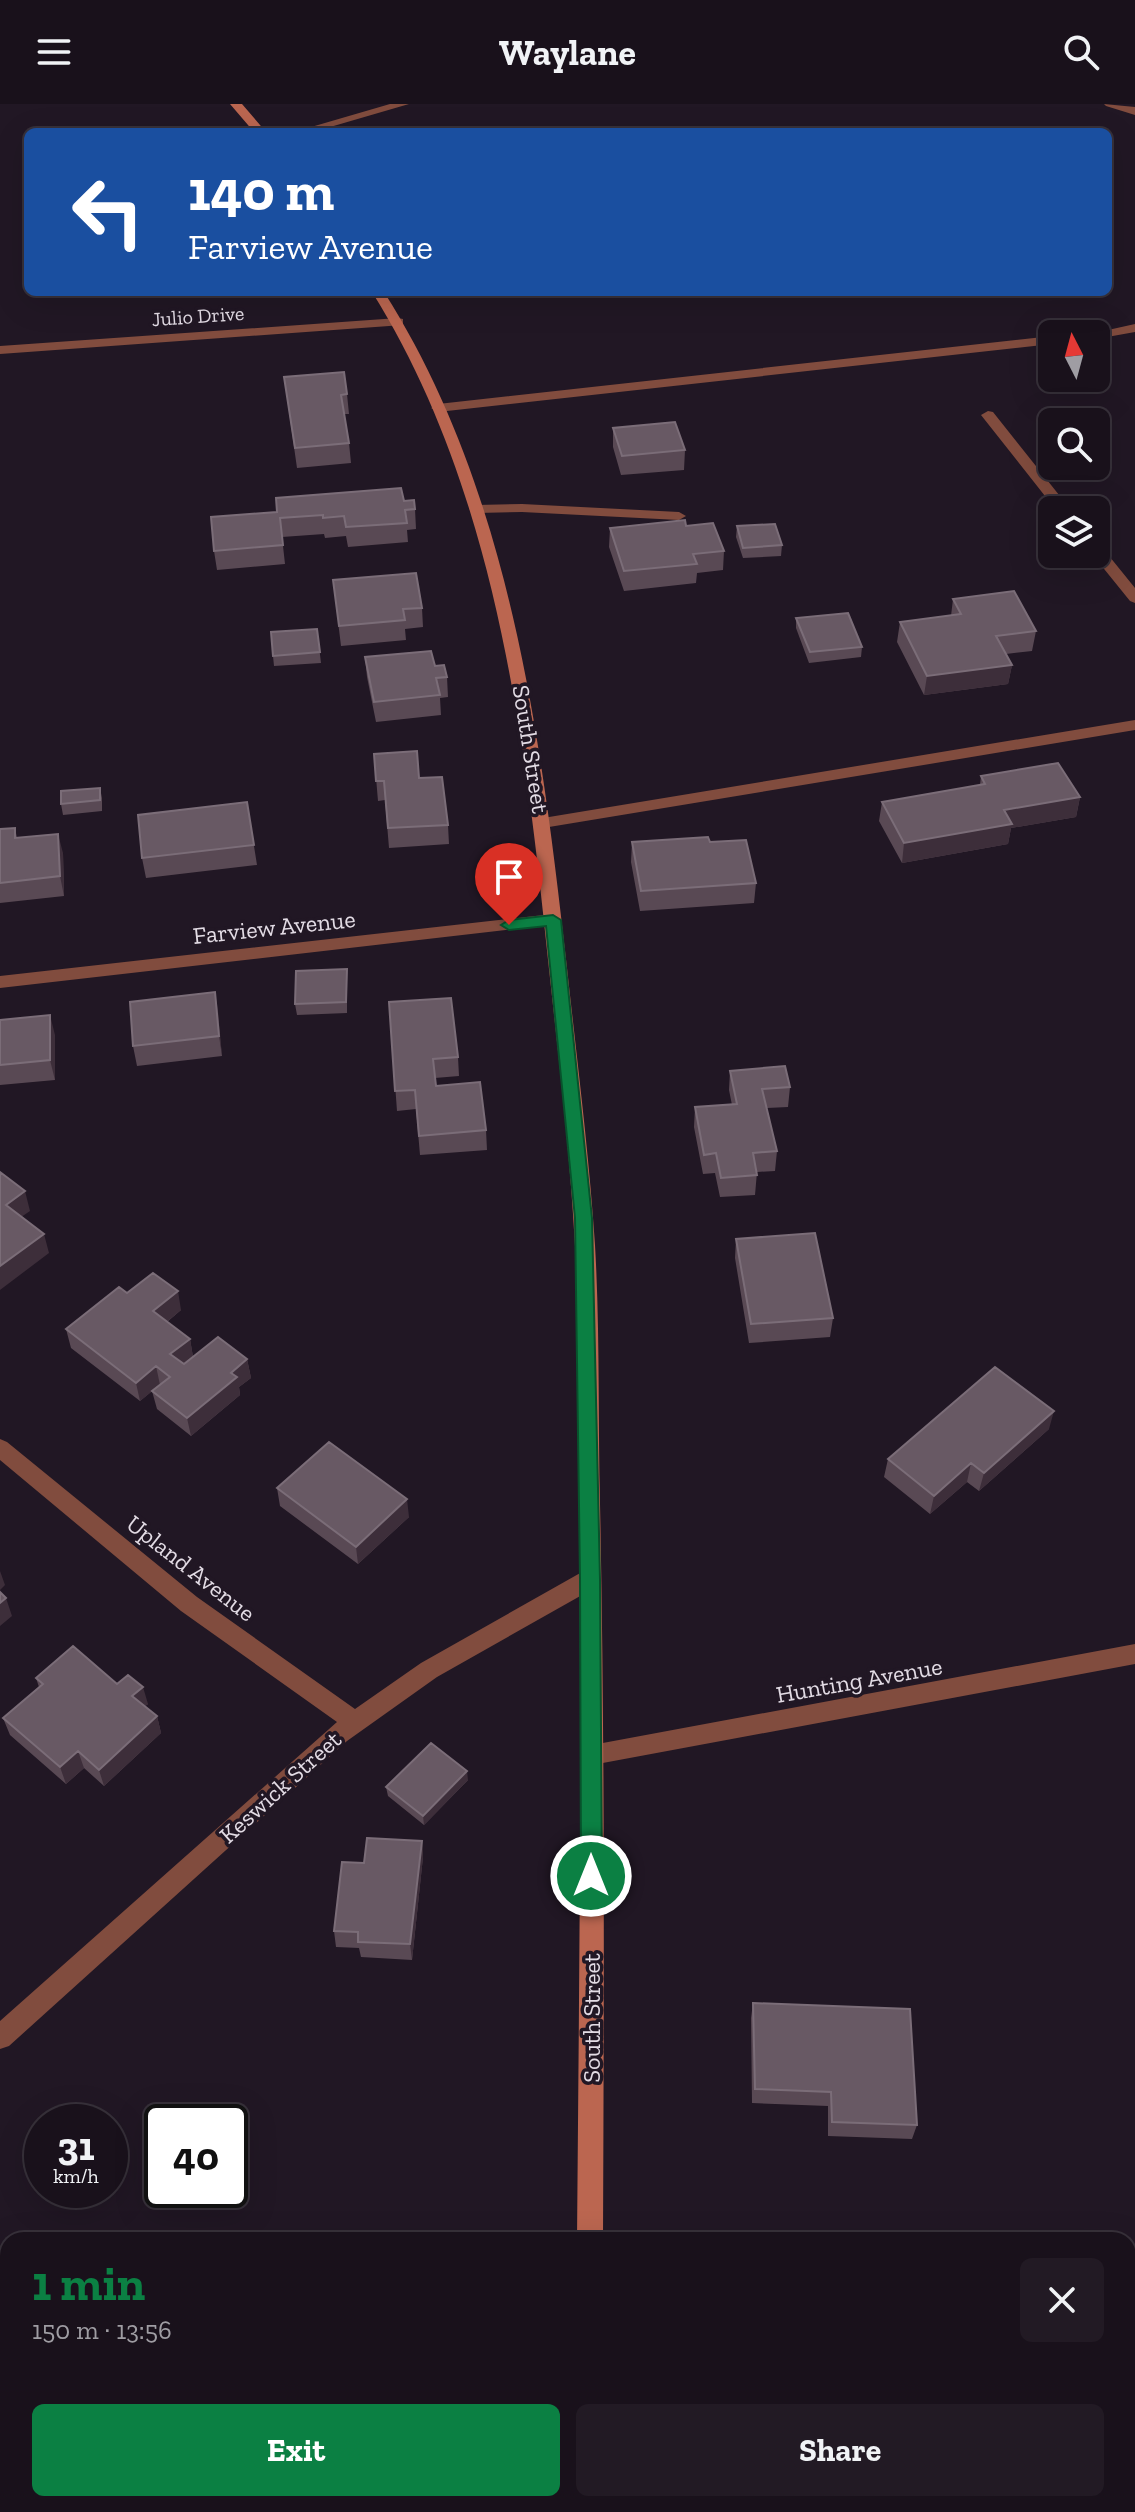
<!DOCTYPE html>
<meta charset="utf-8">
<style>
body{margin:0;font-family:"Zilla Slab",serif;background:#221a24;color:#f1f3f6;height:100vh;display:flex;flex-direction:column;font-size:30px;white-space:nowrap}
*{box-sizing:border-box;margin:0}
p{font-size:26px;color:#9f9da3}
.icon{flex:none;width:44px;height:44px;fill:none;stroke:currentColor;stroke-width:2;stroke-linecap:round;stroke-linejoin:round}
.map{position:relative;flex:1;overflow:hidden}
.panel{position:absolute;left:0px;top:2128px;width:1136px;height:280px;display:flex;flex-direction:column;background:#19111b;border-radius:24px 24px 0 0;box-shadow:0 8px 32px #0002,0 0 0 2px #37313a}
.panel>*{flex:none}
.top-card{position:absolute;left:24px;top:24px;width:1088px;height:168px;border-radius:12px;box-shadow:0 8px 32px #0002,0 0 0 2px #37313a;background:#1a4fa0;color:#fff;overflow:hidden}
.needle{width:52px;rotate:354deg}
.fabs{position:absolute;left:1038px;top:216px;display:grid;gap:16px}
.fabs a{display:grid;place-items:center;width:72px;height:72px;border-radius:12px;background:#19111b;box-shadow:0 8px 32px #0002,0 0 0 2px #37313a;font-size:40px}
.speed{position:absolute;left:24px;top:2000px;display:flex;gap:16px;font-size:40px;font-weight:700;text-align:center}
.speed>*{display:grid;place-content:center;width:104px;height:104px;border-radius:50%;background:#19111b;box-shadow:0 8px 32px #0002,0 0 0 2px #37313a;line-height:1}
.speed small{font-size:20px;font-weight:400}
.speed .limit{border:4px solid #111;border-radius:12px;background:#fff;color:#111}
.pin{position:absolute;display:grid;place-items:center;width:68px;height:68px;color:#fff;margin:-82px -34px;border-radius:50% 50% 50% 0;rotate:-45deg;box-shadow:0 0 8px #0007}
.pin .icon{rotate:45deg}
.me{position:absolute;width:88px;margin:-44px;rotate:0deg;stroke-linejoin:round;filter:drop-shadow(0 0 6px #0008)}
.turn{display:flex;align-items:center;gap:28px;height:168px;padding:0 32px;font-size:36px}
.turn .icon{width:104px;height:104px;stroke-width:2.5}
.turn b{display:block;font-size:56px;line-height:68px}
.round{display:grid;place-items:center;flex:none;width:84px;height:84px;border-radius:12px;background:#221a24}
.overview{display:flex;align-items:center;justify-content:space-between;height:136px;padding:0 32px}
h1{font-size:48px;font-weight:700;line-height:60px;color:#0b8043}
.button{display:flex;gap:16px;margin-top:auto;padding:16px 32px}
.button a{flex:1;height:92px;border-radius:12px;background:#0b8043;color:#fff;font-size:32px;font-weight:700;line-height:92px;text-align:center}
.button a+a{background:#221a24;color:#f1f3f6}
header{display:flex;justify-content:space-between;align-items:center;height:104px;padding:0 32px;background:#19111b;font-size:36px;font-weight:700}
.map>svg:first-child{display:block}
</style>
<header><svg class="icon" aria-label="menu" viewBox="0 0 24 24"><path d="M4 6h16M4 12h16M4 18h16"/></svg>Waylane<svg class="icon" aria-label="search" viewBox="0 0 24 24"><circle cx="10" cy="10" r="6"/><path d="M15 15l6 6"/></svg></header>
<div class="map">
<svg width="1135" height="2408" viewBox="0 0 1135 2408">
<rect width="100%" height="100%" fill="#211724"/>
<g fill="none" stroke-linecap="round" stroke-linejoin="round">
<!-- lane -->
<path fill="#814c3e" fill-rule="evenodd" d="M522 400 679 408 686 412 679 416 522 408 476 409 469 405 476 401Z"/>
<!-- street -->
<path fill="#814c3e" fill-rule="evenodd" d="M390 0H409L313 28H294Z
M1104 0 1135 3V11L1106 2Z
M398 214 403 215V221L0 250V242Z
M1135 220V228L1096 235V230H1090Z
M1052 232V240L438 308 431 304 438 300Z
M988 307 993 308 1071 406H1056L981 311Z
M1096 441 1101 442 1135 484V499L1130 497 1092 450H1096Z
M1135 616V626L543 724 535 719 543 714Z
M553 810 562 816 559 820 0 884V872Z
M0 1335 7 1338 197 1493 355 1605 421 1559 582 1468 590 1466 598 1468 601 1475 598 1482 437 1573 347 1637 9 1942 0 1945V1917L337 1618 181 1507 0 1356Z
M1135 1540V1560L592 1661 584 1658 580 1651 584 1644 592 1641Z"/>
<!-- secondary -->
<path fill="#bb6650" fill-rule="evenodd" d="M230 0H242L266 28H254Z
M372 188H384C511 388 541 634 567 864 577 956 589 1049 595 1141 600 1227 598 1314 600 1400 605 1645 604 1891 603 2136H577C579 1891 582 1646 579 1400 578 1314 580 1228 575 1142 570 1049 559 957 549 865 525 635 497 388 372 188Z
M583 2400H611L612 2408H584Z"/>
</g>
<!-- wall -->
<path fill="#594954" d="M284 273 347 290 349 310H344L349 339 351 359 297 364Z
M613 324 685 346 684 366 621 371 613 343Z
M404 397 415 405 416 425 407 426 408 438 348 443 346 432 325 434 324 430 282 433 285 460 217 466 214 447 277 408Z
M686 422 724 447 723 466 697 469 696 479 624 487 609 443 610 424Z
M737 422 782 441 781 452 743 454 736 433Z
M333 476 422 504 423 523 405 525 406 536 341 542Z
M953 495 1036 527 1032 547 1006 550 1012 561 1008 580 924 591 897 538 900 518 951 512Z
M796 514 862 543 861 553 809 559 796 524Z
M317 525 321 559 274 562 273 552Z
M365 553 435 562 447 573 448 593 440 594 441 611 376 618 367 573Z
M374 650 419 674 448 721 449 740 389 744 385 696 378 697Z
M981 672 1080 693 1076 713 1011 724 1008 740 902 759 879 717 882 698 980 681Z
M100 684 102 694V707L63 711 61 700Z
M247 698 257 761 146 774 142 754Z
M15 724 17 734 63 749 64 792 0 799V725Z
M632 738H710L756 779 754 799 640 807 631 758Z
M347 865V909L297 911 295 900Z
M215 888 222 952 137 962 133 942Z
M389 898 458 953 459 972 435 974 436 982 486 1026 487 1046 420 1051 416 1005 397 1007Z
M0 916 55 931V976L0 981Z
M730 967 790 983 788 1003 767 1004 777 1047 775 1067 757 1068 755 1091 720 1093 715 1069 703 1070 694 1023 695 1003 732 1001 729 986Z
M736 1135 833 1214 830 1233 749 1239 735 1154Z
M127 1189 181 1206 167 1218 190 1235 193 1253 247 1255 251 1274 239 1283 240 1291 191 1332 157 1305 152 1287 140 1297 71 1244 66 1225Z
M1049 1325 979 1387 967 1378 930 1410 884 1373 888 1355Z
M277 1384 409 1413 358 1460 280 1402Z
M36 1574 117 1580 148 1600 145 1602 157 1612 161 1629 104 1682 84 1664 66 1680 10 1631 3 1614 39 1583Z
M468 1676 424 1721 388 1692 386 1683Z
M422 1737 423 1753 412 1856 361 1853 359 1844 336 1843 334 1827 364 1759Z
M753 1899 917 2021 912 2035 828 2032V2002L752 1999 751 1914Z"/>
<!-- shaded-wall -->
<path fill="#3d2e3a" d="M1012 561 1008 580 924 591 927 572Z
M1080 693 1076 713 1011 724 1008 740 902 759 904 739 1004 706Z
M58 730 63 749 64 792 60 772Z
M215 888 218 907 222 952 219 932Z
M50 911 55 931V976L50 956Z
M25 1087 30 1107 11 1120 6 1101Z
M44 1130 49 1149 0 1186V1162Z
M178 1187 181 1206 157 1226 153 1207Z
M190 1235 193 1253 174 1268 170 1250Z
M247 1255 251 1274 239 1283 240 1291 191 1332 187 1314 231 1269Z
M156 1262 160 1281 140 1297 136 1279Z
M1054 1307 1049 1325 979 1387 984 1369Z
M971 1359 967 1378 930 1410 934 1392Z
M407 1395 409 1413 358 1460 356 1443Z
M0 1467 5 1481 0 1486Z
M6 1494 12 1512 0 1522V1499Z
M143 1583 148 1600 137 1609 132 1592Z
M157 1612 161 1629 104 1682 99 1666Z
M78 1647 84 1664 66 1680 60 1663Z
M467 1667 468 1676 424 1721 423 1712Z
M422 1737 423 1753 412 1856 410 1840Z"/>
<!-- building -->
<path fill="#685964" stroke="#7b6d78" stroke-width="2" d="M344 268 347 290 341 291 349 339 295 344 284 273Z
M675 318 685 346 622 352 613 324Z
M401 384 404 397 414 396 415 405 405 406 407 419 346 423 344 412 323 414V411L280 414 283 441 214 447 211 413 277 408 276 394Z
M685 416 686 422 713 419 724 447 693 450 697 460 624 467 610 424Z
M775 420 782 441 743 444 737 422Z
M416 469 422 504 403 505 405 516 339 522 333 476Z
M1014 487 1036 527 996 532 1012 561 927 572 900 518 961 510 953 495Z
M848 509 862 543 810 548 796 514Z
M317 525 320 548 273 552 271 528Z
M431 547 435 562 444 561 447 573 436 574 440 591 374 598 365 553Z
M417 647 419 674 442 673 448 721 388 724 384 677H376L374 650Z
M1058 659 1080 693 1004 706 1012 720 904 739 882 698 985 680 981 672Z
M100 684V696L61 700V687Z
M247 698 254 741 142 754 138 711Z
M15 724V734L58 730 60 772 0 779V725Z
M708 733 710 738 746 736 756 779 641 787 632 738Z
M347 865 346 898 295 900 296 867Z
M215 888 219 932 133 942 130 898Z
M451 894 458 953 433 955 436 982 480 978 486 1026 419 1032 415 986 395 987 389 898Z
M50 911V956L0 961V916Z
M785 962 790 983 762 985 777 1047 753 1049 757 1071 721 1074 716 1049 704 1051 695 1003 737 1000 730 967Z
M0 1068 25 1087 6 1101 44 1130 0 1162Z
M815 1129 833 1214 751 1220 736 1135Z
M153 1169 178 1187 153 1207 190 1235 170 1250 184 1260 218 1233 247 1255 231 1269 237 1273 187 1314 152 1287 170 1273 156 1262 136 1279 66 1225 119 1183 127 1189Z
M995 1263 1054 1307 984 1369 971 1359 934 1392 888 1355Z
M329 1338 407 1395 356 1443 277 1384Z
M0 1488 6 1494 0 1499Z
M73 1542 117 1580 128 1571 143 1583 132 1592 157 1612 99 1666 78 1647 60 1663 3 1614 43 1580 36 1574Z
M431 1639 467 1667 423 1712 386 1683Z
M367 1734 422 1737 410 1840 358 1838V1828L334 1827 342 1758 364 1759Z
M753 1899 910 1905 917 2021 832 2018 831 1988 755 1985Z"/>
<!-- route -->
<path fill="#0b8043" stroke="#07532c" stroke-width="2" d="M553 811 561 816 592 1114 600 1475 602 1772 599 1779 591 1782 584 1779 581 1772 580 1475 575 1114 546 822 509 826 501 821 509 816Z"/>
<g text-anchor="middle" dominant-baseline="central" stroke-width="7" stroke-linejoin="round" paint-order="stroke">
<!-- far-street labels -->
<g font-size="20" fill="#e3dce5" stroke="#211724">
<text transform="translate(198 212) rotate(-4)">Julio Drive</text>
</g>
<!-- street labels -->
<g font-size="24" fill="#e3dce5" stroke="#211724">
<text transform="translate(531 645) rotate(81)">South Street</text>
<text transform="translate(274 823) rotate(-6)">Farview Avenue</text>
<text transform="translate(191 1464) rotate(38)">Upland Avenue</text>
<text transform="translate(859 1576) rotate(-10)">Hunting Avenue</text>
<text transform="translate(280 1683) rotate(-42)">Keswick Street</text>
<text transform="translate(591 1914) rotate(-90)">South Street</text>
</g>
</g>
</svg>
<div class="fabs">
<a><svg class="needle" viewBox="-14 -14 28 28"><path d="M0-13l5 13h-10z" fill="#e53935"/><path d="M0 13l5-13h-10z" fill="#9f9da3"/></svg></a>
<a><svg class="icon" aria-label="search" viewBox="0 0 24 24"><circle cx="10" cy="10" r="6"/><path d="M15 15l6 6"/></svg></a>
<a><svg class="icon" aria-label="layers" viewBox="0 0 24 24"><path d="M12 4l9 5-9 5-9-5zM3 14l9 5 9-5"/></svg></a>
</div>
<div class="speed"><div>31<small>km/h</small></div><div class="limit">40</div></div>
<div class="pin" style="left:509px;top:821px;background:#d93025"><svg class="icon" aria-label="arrive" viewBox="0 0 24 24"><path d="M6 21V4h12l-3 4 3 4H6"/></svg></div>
<svg class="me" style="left:591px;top:1772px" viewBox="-20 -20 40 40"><circle r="17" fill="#0b8043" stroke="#fff" stroke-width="3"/><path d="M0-11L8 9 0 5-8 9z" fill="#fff"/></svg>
<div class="top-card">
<div class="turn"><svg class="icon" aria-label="left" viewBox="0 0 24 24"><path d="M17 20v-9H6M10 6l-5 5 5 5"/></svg><div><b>140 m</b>Farview Avenue</div></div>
</div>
<section class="panel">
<div class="overview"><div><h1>1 min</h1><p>150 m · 13:56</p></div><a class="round"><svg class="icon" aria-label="close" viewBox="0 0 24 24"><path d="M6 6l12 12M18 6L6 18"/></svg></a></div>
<div class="button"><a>Exit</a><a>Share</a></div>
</section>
</div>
